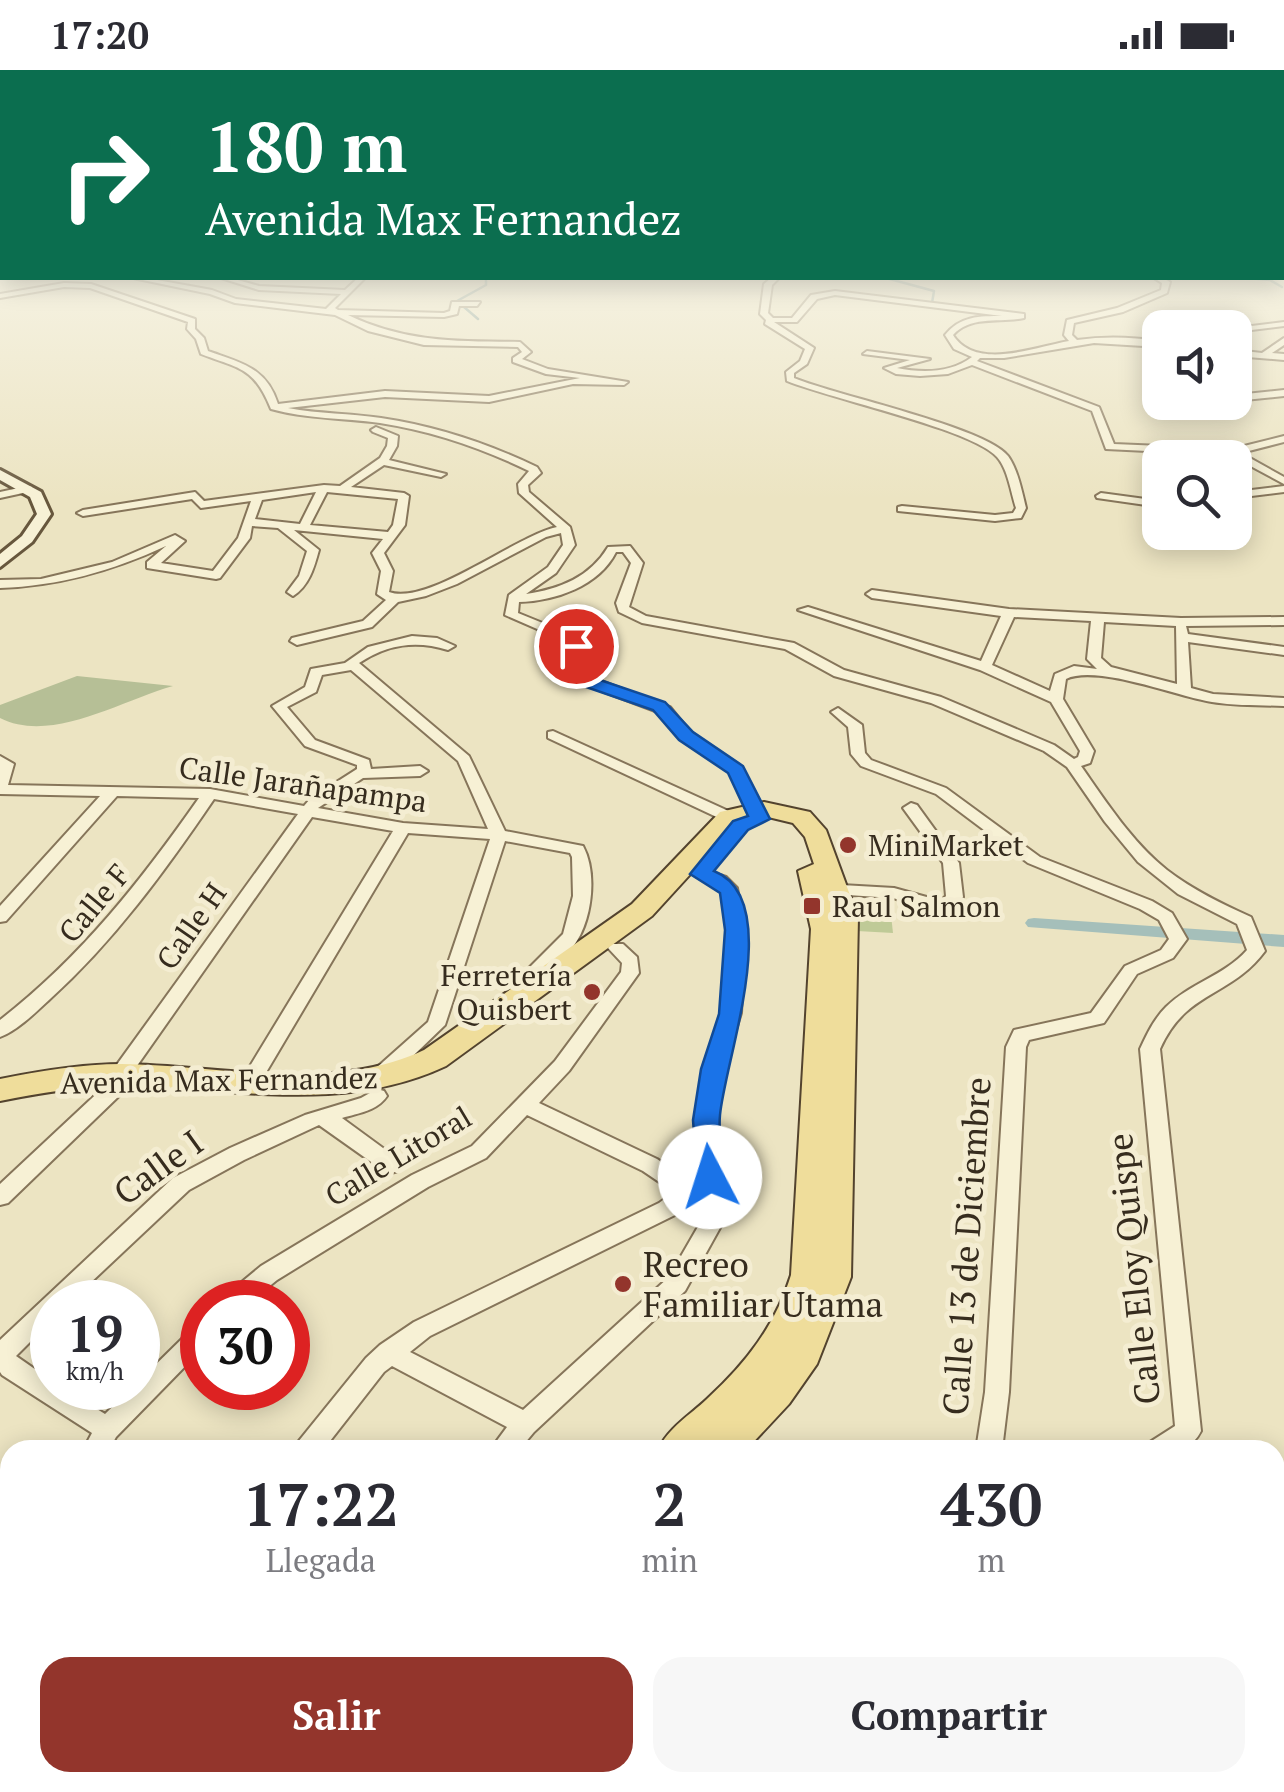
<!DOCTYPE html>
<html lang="es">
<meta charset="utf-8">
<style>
body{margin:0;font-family:"PT Serif",serif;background:#f7f7f7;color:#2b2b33;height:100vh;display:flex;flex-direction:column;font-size:38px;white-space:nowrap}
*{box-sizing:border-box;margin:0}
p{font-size:32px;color:#7c7c81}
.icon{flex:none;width:55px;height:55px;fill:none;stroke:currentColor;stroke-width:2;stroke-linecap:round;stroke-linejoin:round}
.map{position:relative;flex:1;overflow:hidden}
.drawer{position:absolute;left:0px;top:1370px;width:1285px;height:352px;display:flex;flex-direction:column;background:#fff;border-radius:30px 30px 0 0;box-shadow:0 5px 25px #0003}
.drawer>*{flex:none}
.hud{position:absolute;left:0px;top:0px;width:1285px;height:210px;box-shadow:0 5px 25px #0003;background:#0b6e4f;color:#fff;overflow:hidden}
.buttons{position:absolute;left:1142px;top:240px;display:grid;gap:20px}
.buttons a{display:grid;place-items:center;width:110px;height:110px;border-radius:20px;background:#fff;box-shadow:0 5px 25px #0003;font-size:50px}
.speed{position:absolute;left:30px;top:1210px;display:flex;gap:20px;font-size:50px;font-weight:700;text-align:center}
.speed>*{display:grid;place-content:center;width:130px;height:130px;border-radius:50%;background:#fff;box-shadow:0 5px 25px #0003;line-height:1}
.speed small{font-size:25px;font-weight:400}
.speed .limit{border:15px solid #d22;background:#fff;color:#111}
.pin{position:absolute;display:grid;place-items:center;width:85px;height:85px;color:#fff;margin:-42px;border:5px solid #fff;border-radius:50%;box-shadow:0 2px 10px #0007}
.me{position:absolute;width:110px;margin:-55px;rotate:355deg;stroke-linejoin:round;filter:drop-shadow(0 0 8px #0008)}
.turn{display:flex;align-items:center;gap:35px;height:210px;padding:0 40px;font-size:45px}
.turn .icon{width:130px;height:130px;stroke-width:2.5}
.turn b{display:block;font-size:70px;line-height:85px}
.eta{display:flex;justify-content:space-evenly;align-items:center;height:170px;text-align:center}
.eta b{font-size:60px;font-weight:700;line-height:70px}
.cta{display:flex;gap:20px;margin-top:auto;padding:20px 40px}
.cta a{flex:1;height:115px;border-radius:30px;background:#93352c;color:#fff;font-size:40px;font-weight:700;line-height:115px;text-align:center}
.cta a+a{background:#f7f7f7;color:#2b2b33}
.status{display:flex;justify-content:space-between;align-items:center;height:70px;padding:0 50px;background:#fff;direction:ltr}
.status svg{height:28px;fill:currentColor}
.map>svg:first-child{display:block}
</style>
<div class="status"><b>17:20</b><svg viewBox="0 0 49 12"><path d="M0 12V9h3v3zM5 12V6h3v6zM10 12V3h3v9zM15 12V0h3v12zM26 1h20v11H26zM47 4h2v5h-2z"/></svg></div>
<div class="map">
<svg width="1284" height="1722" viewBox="0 0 1284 1722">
<rect width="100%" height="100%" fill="#ece4c2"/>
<!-- green -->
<path fill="#bfca97" d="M855 825 889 827 893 863 857 861Z"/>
<!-- cemetery -->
<path fill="#b6bf96" d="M77 606 173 616C120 631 51 674 0 648V635Z"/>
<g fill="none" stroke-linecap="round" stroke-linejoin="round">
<!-- stream -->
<path stroke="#6c8d88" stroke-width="2.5" d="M886 208 934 221 932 233
M1247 208 1270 210 1282 217
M478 249 457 231 486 215V208"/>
<!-- canal -->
<path fill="#a5bfba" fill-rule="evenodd" d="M1034 848 1284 865V877L1028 857 1025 853 1028 849Z"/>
<!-- street casing -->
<g stroke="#86755a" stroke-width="4">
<path id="street" d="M133 208H146L212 220 236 229 326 239 341 224 259 220 221 208H231L259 216 345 220 358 208H365L335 238 338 240 444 243 450 241 452 232H480L477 236H459L457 244 444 247 348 245C407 273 457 271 520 272L531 282 522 289 548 299 628 312 624 315 573 314 489 332 385 327 288 338C319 344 350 343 381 348 435 356 487 373 537 397L541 403 528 415 529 422 570 457 575 475 556 503 526 524C560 519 590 507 608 477L630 476 643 493 629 537 646 546 794 573 844 600 941 627 1054 675 1074 689 1078 687 1080 681 1051 632 980 600 798 540 808 537 981 591 1001 546 872 528 866 524 872 520 1009 539 1181 548 1284 547V555L1186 556 1188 564 1284 577V585L1188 572 1191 618 1213 624 1284 628V636C1261 635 1236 636 1212 632 1178 627 1097 594 1066 609L1063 629 1094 681 1090 693 1081 696C1107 733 1132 772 1167 800 1193 820 1222 834 1251 847L1265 881C1230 928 1186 920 1160 979L1201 1361C1190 1384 1168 1380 1146 1380L1150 1372 1175 1356 1140 979C1147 964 1154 949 1166 937 1190 913 1224 906 1247 880L1237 854 1178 824 1138 792 1105 752 1067 697 1044 681 931 633 834 606 785 579 642 553 619 542 616 533 631 493 623 482H616C599 516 555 531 519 532L518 543 577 567 599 610 670 637 691 663 741 697 763 740 755 745 749 743 730 702 681 669 660 643 588 616 567 572 505 545 509 525 548 497 563 475 561 463 546 467 457 514 426 526 398 532 372 557 297 575 290 571 292 568 363 551 386 530 377 524 381 501 372 483 383 469 294 460 319 480C314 498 309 516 293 526L287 522 299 506 307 481 278 458 252 456 250 468 220 508 216 509 147 498V492L166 476C112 501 59 516 0 518V510L41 509 112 492 175 465 185 471 161 493 213 501 238 468 251 431 201 438 192 429 83 446 77 443 83 440 195 422 204 431 324 415 340 416 380 388 387 376 388 368 373 362 371 360 376 357 398 366 397 376 389 390 446 404 441 407 384 395 351 417 404 423 409 426 405 455 384 483 393 501 389 522C428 536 515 466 557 457L519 423 518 414 529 401C482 378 432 361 380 353 343 348 307 349 271 339 254 297 240 299 201 284L196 269 187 259 188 252 90 218 64 217 0 228V224L64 213 91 214 195 249V259L204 268 208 281C241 293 266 297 278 334L385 321 489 326 580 308 546 304 513 292V288L522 282 518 277 424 275 368 261 335 245 235 233 210 224ZM316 422 300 454 255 449 262 430ZM327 422 398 429 393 455 388 462 310 455ZM1014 547 1091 551 1087 589 1097 599 1074 596 1055 604 1050 621 992 595ZM1104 552 1176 556 1177 614 1111 597 1101 588Z
M771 208H779L772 215 768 243 773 248H792L811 225 835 221 1024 244V248C1000 253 971 245 953 265 976 301 1035 277 1069 271L1064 265 1067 250 1117 238 1161 220 1162 213 1154 208H1163L1170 212 1167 223 1123 242 1074 253 1072 265 1077 270C1105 266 1132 267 1160 271V277L1094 273 1004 288H980L977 291 1099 337 1114 374 1232 379 1284 366V372L1241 383 1284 407V414L1230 385 1106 379 1092 341 972 295 948 304 920 306 896 304 884 298 910 290 863 284 867 281 930 289 897 298C922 303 951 303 972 287L954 279 945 265C960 246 979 246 1002 246L835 225 817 229 797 252H774L814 278 807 294 794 303V308C838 326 985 357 1008 386 1018 400 1022 422 1026 438L1021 448 995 451 898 441V437L902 436 995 445 1013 443 1016 438C1011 423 1008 399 997 387 972 359 831 329 787 311L786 302 800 291 805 279 765 254 766 250 760 244 764 214Z
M1284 252V256L1235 262V258Z
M1284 268V275L1272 283 1284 284V290L1235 286V280L1262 283Z
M1284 320V326L1235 331 1236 325Z
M28 416 32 417V421L0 428V422Z
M1284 416V422L1235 428V422Z
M1101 423 1160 431V437L1097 428 1096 426Z
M412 566 437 568 455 576 448 580C416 570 388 574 359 593L469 686 505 761 583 776C598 804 592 853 572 878 563 888 551 897 541 906L549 908 552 912 549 916 525 915 522 905 563 864 573 826 572 787 570 783 505 771 445 955 388 1010H374L371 1005 374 1000 428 952 490 769 408 763 258 1016H244L241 1011 244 1006 393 761 312 747 127 1010H113L110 1005 113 1000 298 744 214 729C165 801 114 871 50 929 36 942 18 960 0 967V950C80 888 141 811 199 728L117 726 6 851 0 852V836L100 726 0 724V686L14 694 8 715 210 719 304 736 310 729 357 699V695L305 676 272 636 305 617 311 599 345 593 368 577ZM351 600 458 691 488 759 403 753 318 738 363 708 420 706 428 701 420 696 371 699 369 690 315 670 287 637 316 622 322 605Z
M838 638 862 655 865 683 871 690 946 718 1040 787 1152 831 1172 843 1187 869 1173 888 1137 904 1104 953 1029 970 1026 977 1009 1322 1002 1380H976L985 1322 1006 977 1014 960 1091 943 1125 896 1161 880 1169 869 1159 850 1140 839 1028 793 936 724 861 696 851 684 848 657 831 642Z
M553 661 735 744 737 747 735 750H723L548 668V662Z
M911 733 917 735 959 793 963 827 950 842 944 843 893 828 818 823 816 819 824 814 894 818 941 831 946 826 943 793 903 738Z
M701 799 726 807 737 818 745 860 741 943 724 999 716 1050 721 1156 685 1221 534 1362 519 1380H490L507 1357 392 1296 384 1302 323 1380H294L298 1372 366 1288 380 1275 414 1252 659 1133 674 1122 643 1101 527 1045 486 1088 428 1117 277 1210 250 1232H222L226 1225 261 1196 412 1105 472 1076 555 991 621 902 622 893 608 878 611 874H623L637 887 639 903 569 1001 539 1033 657 1089 689 1111 697 1105C696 1070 697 1038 703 1003 708 983 718 964 722 943 727 919 731 848 723 826 718 813 702 812 693 804ZM698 1127 699 1155 669 1207 523 1340 410 1282 430 1266 675 1145Z
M113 1013 120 1015 123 1020 120 1025 8 1133 0 1135V1114L106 1015Z
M377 1019 384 1021 387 1026C377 1041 359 1043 342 1048L398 1089 402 1095 398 1101 391 1103 384 1101 319 1055 244 1090 189 1120 70 1232H52V1250L16 1286 52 1311V1318H63L105 1344 132 1318H138V1312L194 1257 202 1254V1279L116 1367 109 1380H83L92 1363 2 1305 0 1302V1270L173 1108 230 1078 305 1045 361 1028Z
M10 1430V1457L0 1461V1434Z
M35 1712H75L71 1722H31Z
M749 1712H781L777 1722H745Z
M1049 1712H1080L1076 1722H1045Z"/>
</g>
<!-- secondary casing -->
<g stroke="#67573d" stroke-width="6">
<path id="secondary" d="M0 400 41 422 51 444 32 472 0 497V484L22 466 37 444 30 427 0 410Z"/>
</g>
<!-- primary casing -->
<g stroke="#53432e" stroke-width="4">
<path id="primary" d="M764 732 810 742 826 760 858 847 851 1207 817 1294 789 1334 746 1380H658C668 1358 690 1345 707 1329 746 1293 775 1256 791 1205L811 859 798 801 814 794 805 767 793 753 764 746 738 752 652 846 446 996C342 1045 231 1017 121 1016 81 1016 40 1023 0 1031V1009C40 1001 81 994 122 994 221 995 330 1024 424 980L632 834 720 742Z
M1284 1544V1597L1275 1600V1547Z
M1284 1607V1661L1275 1664V1611Z
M354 1712H461L457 1722H350Z
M1125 1712H1180L1176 1722H1121Z
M1182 1712H1235L1231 1722H1178Z"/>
</g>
<!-- street -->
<use href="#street" fill="#f7f1d5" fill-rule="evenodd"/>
<!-- secondary -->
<use href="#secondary" fill="#f7f1d5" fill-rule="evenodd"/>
<!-- primary -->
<use href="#primary" fill="#efdd9b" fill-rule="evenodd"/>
</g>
<!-- sky -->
<linearGradient id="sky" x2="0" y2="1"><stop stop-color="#8db8d6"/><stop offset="0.44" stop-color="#f6f3e4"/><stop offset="1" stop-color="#f6f3e4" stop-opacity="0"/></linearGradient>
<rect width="1284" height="430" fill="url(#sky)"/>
<!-- route -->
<path fill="#1a73e8" stroke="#114b97" stroke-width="2.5" d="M570 572H582L600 610 665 632 693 662 743 696 770 749 748 760 714 801C786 829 725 989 720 1045 718 1065 723 1087 724 1107L710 1118 697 1107 693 1050 701 999 719 944 725 860 720 823 690 804 733 751 748 746 728 703 679 670 653 640 586 617 568 576Z"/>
<!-- markers -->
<g fill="#93352c" stroke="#f4edd2" stroke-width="4">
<circle cx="848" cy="775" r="10"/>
<rect x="802" y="826" width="20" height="20" rx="5"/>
<circle cx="592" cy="922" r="10"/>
<circle cx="623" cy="1214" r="10"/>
</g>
<g text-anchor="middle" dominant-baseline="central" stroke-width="10" stroke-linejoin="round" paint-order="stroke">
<!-- street labels -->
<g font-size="30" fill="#362c1e" stroke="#f4edd2">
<text transform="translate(303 714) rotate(8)">Calle Jarañapampa</text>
<text transform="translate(94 833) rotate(-50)">Calle F</text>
<text transform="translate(191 856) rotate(-55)">Calle H</text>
<text transform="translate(219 1010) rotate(-1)">Avenida Max Fernandez</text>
<text transform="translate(398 1086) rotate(-31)">Calle Litoral</text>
</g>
<!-- poi labels -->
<g font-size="30" fill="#362c1e" stroke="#f4edd2" text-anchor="start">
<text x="868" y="775">MiniMarket</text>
<text x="832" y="836">Raul Salmon</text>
<text x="572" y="905" text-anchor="end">Ferretería<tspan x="572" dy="34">Quisbert</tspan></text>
</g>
<!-- near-street labels -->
<g font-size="35" fill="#362c1e" stroke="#f4edd2">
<text transform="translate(158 1097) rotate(-36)">Calle I</text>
<text transform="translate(966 1176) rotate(-86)">Calle 13 de Diciembre</text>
<text transform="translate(1133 1199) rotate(-96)">Calle Eloy Quispe</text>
</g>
<!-- near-poi labels -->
<g font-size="35" fill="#362c1e" stroke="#f4edd2" text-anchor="start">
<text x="643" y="1194">Recreo<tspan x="643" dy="40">Familiar Utama</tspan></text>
</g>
</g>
</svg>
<div class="buttons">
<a><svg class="icon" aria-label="sound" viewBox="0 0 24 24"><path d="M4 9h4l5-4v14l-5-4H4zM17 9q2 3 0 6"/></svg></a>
<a><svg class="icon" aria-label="search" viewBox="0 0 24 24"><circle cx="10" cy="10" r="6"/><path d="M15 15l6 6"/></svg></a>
</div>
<div class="speed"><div>19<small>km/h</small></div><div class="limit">30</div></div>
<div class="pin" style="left:576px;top:576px;background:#d93025"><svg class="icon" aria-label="arrive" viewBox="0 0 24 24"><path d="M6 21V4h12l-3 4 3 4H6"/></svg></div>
<svg class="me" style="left:710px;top:1107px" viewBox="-20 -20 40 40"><circle r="19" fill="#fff"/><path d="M0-13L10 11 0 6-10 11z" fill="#1a73e8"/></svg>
<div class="hud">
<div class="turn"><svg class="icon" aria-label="right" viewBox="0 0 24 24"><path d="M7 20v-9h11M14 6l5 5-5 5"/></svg><div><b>180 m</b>Avenida Max Fernandez</div></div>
</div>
<section class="drawer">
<div class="eta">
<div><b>17:22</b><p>Llegada</p></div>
<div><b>2</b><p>min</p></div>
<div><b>430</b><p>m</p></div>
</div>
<div class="cta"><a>Salir</a><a>Compartir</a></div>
</section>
</div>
